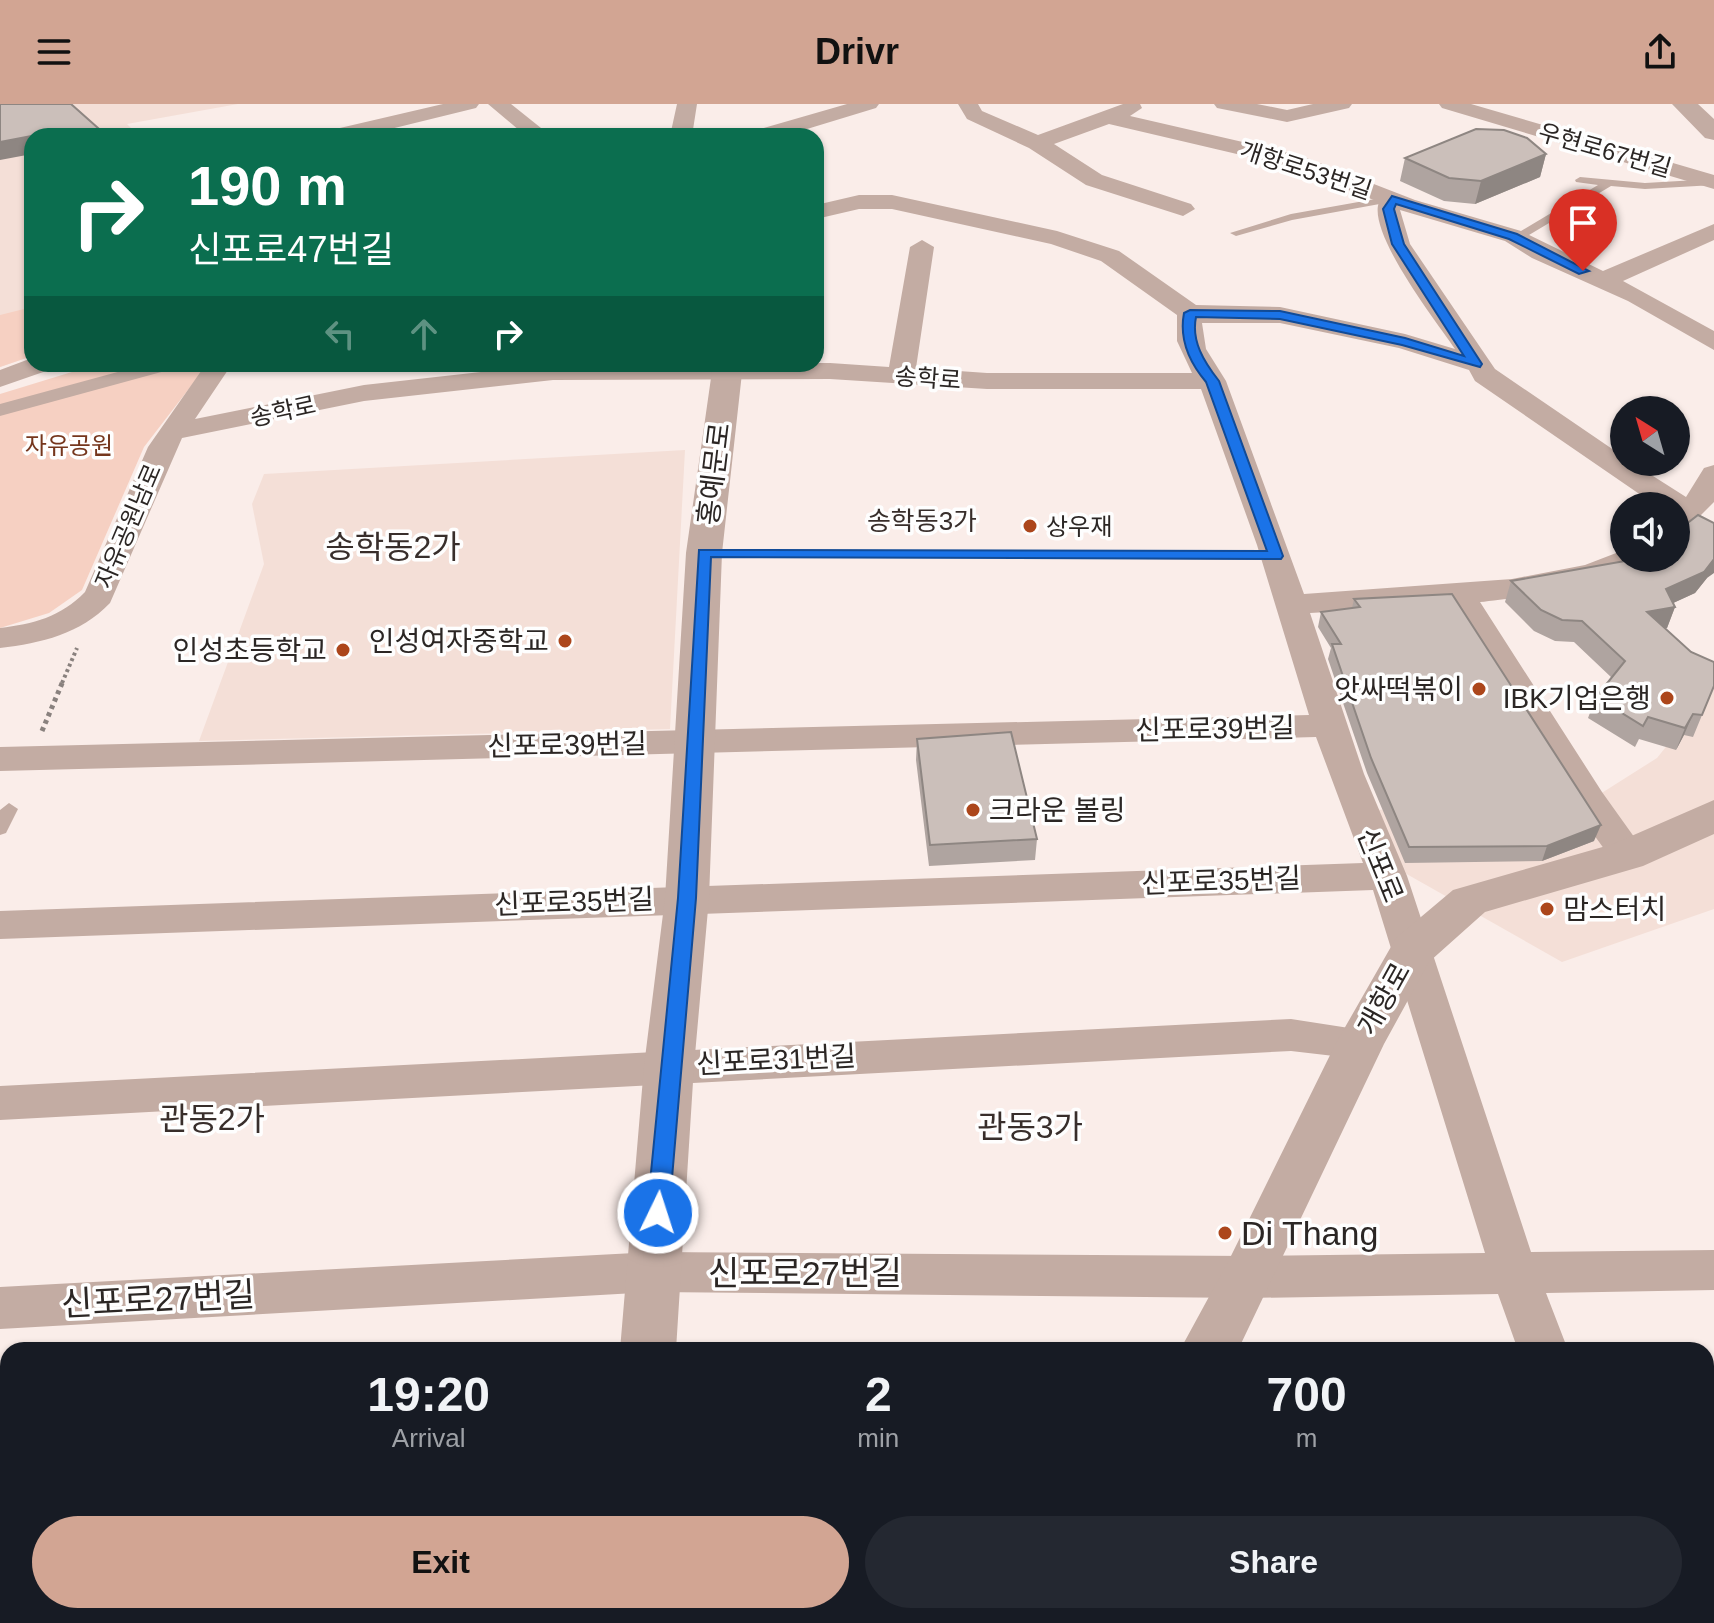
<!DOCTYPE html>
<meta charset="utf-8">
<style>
body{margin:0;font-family:Arial,"Noto Sans KR",sans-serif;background:#242831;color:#f1f3f6;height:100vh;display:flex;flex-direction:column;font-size:30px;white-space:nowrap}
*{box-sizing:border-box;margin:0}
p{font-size:26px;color:#9ea1a6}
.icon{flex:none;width:44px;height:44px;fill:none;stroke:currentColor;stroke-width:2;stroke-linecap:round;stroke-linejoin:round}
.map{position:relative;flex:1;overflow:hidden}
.panel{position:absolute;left:0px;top:1238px;width:1714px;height:282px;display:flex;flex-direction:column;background:#171b24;border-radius:24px 24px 0 0;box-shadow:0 2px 6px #0004}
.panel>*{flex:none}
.guide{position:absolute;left:24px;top:24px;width:800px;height:244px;border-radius:24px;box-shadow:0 2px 6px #0004;background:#0b6e4f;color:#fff;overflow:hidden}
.needle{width:52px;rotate:323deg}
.buttons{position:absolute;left:1610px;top:292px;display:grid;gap:16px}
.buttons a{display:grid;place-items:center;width:80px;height:80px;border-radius:50%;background:#171b24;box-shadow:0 2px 6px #0004;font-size:40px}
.pin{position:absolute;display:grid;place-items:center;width:68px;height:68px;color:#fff;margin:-82px -34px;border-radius:50% 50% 50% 0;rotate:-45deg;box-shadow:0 0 8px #0007}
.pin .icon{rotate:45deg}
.me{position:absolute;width:88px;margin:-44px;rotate:4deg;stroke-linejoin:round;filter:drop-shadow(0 0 6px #0008)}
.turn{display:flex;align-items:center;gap:28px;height:168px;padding:0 32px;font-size:36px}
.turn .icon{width:104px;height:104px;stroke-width:2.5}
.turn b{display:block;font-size:56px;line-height:68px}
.lanes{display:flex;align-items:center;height:76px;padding:0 32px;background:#0003;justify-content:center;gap:40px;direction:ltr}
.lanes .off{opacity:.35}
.eta{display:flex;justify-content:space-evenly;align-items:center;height:136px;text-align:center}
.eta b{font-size:48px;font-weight:700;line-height:56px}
.primary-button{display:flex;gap:16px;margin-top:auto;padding:16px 32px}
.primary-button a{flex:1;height:92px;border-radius:48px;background:#d2a593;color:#111;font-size:32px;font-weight:700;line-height:92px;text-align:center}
.primary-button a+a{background:#242831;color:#f1f3f6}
header{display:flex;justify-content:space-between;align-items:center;height:104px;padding:0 32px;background:#d2a593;color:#111;font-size:36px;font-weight:700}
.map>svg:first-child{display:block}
</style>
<header><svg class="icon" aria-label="menu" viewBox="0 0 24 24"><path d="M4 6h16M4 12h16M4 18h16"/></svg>Drivr<svg class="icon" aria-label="share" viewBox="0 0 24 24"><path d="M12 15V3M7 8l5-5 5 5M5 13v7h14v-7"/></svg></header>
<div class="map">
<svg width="1714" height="1519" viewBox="0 0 1714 1519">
<rect width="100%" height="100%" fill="#faede9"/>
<!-- built -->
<path fill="#f4dfd7" d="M45 0H238L127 20 139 32H32V252L0 263V10Z
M685 346 670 625 199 637 264 460 252 400 264 370Z
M1714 583V805L1562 858 1396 764 1374 706 1589 697 1657 654Z"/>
<!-- green -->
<path fill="#f6d0c2" d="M32 203V252L0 263V211Z
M98 260H208L144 343 82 486 49 509 0 524V290Z"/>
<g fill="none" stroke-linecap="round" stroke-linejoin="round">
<!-- path-far1 -->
<path stroke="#89817e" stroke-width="4" stroke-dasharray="3 3" stroke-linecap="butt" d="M62 579 77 544"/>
<!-- path -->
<path stroke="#89817e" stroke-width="5" stroke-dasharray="4 4" stroke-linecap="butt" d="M42 627 63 577"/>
<!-- service -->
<path fill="#c3aca3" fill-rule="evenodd" d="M1580 73 1645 79 1714 75V81L1645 85 1611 82 1529 131 1509 134V130L1521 127 1598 81 1576 78 1575 76Z
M1392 92 1397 95 1396 97 1292 116 1236 132 1230 129 1291 110Z
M704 445 1276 448 1283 452 1276 456 699 452V446Z
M9 699 18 705 6 729 0 731V706Z"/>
<!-- pedestrian -->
<path fill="#c3aca3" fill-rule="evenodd" d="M147 260H179L176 264 0 312V300Z"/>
<!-- minor -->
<path fill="#c3aca3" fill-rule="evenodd" d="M443 0H479L476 4 362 32H324L327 27Z
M488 0H511L551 32H526Z
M677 0H697L692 32H670Z
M847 0H879L876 4 784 32H750L753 27Z
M958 0H978L982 7 1038 31 1123 0H1140L1142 4 1130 12 1299 51 1415 96 1521 127 1603 167 1714 120V136L1623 177 1714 227V246L1628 197 1532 154 1505 137 1400 106 1410 140 1495 265 1624 353V358H1631L1686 393 1704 364 1714 361V398L1687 425 1676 428V402L1651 398 1475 277 1469 266 1399 244 1280 219H1202L1206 245 1226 277 1304 490 1512 475 1585 461 1624 446V454H1644C1625 482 1514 494 1480 498L1602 688 1647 751 1641 760 1628 764 1615 760 1576 706 1449 501 1310 509 1364 670 1407 772 1531 1148 1714 1146V1186L1546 1189 1568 1246H1518L1498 1190 1248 1194 653 1188 0 1225V1183L653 1148 1248 1152 1485 1149 1373 786 0 835V807L1363 759 1316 633 0 667V643L1309 611 1257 441 1201 285H987L830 275 553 276 364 297 182 334 110 499C80 530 42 539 0 544V524C33 520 61 513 85 488L148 343 206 260H232L195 315 364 281 552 260 830 259 889 263 910 143 922 136 934 143 916 264 987 269H1192L1177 237V211L1101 157 1051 140 892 105H859L816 115V101L859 91H892L1057 127 1119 147 1196 201 1280 203 1405 230 1455 245C1436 217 1367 129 1379 98L1284 61 1109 20 1054 40 1102 71 1191 100 1195 105 1183 112 1086 81 1029 44 967 15Z
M1214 0H1257L1287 6 1313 0H1352L1349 4 1287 18 1217 4Z
M1439 0H1471L1714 71V85L1442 4Z
M32 254V260H53L49 266 0 283V266Z
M1291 915 1375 928 1381 939 1375 950 1360 955 1291 947 0 1016V982Z
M1714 1411V1514L1706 1511V1412Z
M0 1446H8V1500H0Z
M1358 1512H1414L1416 1519H1360Z
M1612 1512H1668L1670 1519H1614Z"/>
<!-- tertiary -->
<path fill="#c3aca3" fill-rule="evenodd" d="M1672 0H1698L1714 15V36L1705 34Z
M713 260H743L722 449 709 794 694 962 676 1246H620L644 962 665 794 686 449Z
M1714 696V730L1643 762 1485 808 1429 858 1384 940 1238 1246H1180L1229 1156 1336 939 1396 834 1453 786 1613 740Z
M600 1512H664L663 1519H599Z
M1044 1512H1108L1107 1519H1043Z"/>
</g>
<!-- wall -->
<path fill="#afa4a0" d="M1546 50 1540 73 1475 100 1444 97 1400 77 1405 54Z
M1707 474 1695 489 1673 499 1675 503 1667 524H1664L1714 582 1693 633 1684 631 1676 646 1639 635 1635 643 1588 614 1596 593 1612 574 1574 538 1555 537 1534 527 1505 498 1511 477Z
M1354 495 1594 737 1542 757 1405 759 1367 669 1328 555 1331 544 1318 523 1321 508 1352 504Z
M917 635 1037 735 1035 756 929 762 916 656Z"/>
<!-- shaded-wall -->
<path fill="#8e8682" d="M31 32 32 50 0 56V38Z
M1546 50 1540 73 1475 100 1481 77Z
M1714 455V469L1707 474 1695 489 1658 506 1666 485Z
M1675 503 1667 524 1639 529 1647 508Z
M1693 610 1684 631 1676 646 1685 624Z
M1601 721 1594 737 1542 757 1547 742Z"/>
<!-- building -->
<path fill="#cbbfba" stroke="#8e8682" stroke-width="2" d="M0 0H71L107 32H32V33L31 32 0 38Z
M1476 25 1504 26 1527 34 1546 50 1481 77 1449 74 1405 54Z
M1698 411 1714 419V455L1704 468 1666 485 1675 503 1647 508 1691 548 1714 558V582L1702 611 1693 610 1685 624 1648 613 1643 622 1596 593 1625 557 1582 517 1562 516 1541 506 1511 477 1642 454H1676V428Z
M1452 490 1601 721 1547 742 1409 743 1371 654 1332 540H1341L1321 508 1360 503 1354 495Z
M1011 628 1037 735 930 741 917 635Z
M671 1512H732L731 1519H671Z"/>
<!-- route -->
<path fill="#1a73e8" stroke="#114b97" stroke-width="2" d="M1392 92 1517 130 1589 167 1579 170 1509 135 1396 100 1394 105 1404 140 1482 260 1480 263 1402 241 1280 215 1196 213C1191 237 1204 258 1219 277L1283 452 1281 455 711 453 696 794 669 1109 666 1116H650L647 1109 678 794 699 446 1267 447 1206 278C1189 258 1179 235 1184 209L1190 206 1280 207 1405 234 1464 252 1392 140 1383 105Z"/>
<!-- markers -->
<g fill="#ac461b" stroke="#fefefe" stroke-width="3">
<circle cx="1030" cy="422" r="8"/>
<circle cx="565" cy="537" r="8"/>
<circle cx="343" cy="546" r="8"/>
<circle cx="1479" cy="585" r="8"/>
<circle cx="1667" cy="594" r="8"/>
<circle cx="973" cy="706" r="8"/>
<circle cx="1547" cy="805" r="8"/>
<circle cx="1225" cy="1129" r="8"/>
</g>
<g text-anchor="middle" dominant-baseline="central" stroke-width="7" stroke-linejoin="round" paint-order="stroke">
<!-- far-street labels -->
<g font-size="24" fill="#2b2624" stroke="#fefefe">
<text transform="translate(1605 46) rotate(16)">우현로67번길</text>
<text transform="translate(1306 66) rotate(18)">개항로53번길</text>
<text transform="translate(928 274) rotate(4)">송학로</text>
<text transform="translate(283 307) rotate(-12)">송학로</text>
<text transform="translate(128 422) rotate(-67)">자유공원남로</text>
</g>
<!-- far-park labels -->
<g font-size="24" fill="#75361d" stroke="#fefefe">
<text x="69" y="341">자유공원</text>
</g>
<!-- far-poi labels -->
<g font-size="24" fill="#2b2624" stroke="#fefefe" text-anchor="start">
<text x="1046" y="422">상우재</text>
</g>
<!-- far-quarter labels -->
<g font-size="26" fill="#382e2b" stroke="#fefefe">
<text x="922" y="417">송학동3가</text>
</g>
<!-- street labels -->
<g font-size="28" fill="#2b2624" stroke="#fefefe">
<text transform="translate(714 370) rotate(-83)">홍예문로</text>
<text transform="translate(1215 625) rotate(-1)">신포로39번길</text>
<text transform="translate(567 641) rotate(-1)">신포로39번길</text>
<text transform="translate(1380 761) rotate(68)">신포로</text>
<text transform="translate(1221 777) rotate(-2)">신포로35번길</text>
<text transform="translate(574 798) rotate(-2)">신포로35번길</text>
<text transform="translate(1384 895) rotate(-61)">개항로</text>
<text transform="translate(776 956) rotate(-3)">신포로31번길</text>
</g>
<!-- poi labels -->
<g font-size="28" fill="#2b2624" stroke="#fefefe" text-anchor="end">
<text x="549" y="537">인성여자중학교</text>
<text x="327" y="546">인성초등학교</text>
<text x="1463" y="585">앗싸떡볶이</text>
<text x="1651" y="594">IBK기업은행</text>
<text x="989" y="706" text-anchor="start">크라운 볼링</text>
<text x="1563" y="805" text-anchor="start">맘스터치</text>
</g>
<!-- quarter labels -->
<g font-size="32" fill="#382e2b" stroke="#fefefe">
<text x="393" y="443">송학동2가</text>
<text x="212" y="1015">관동2가</text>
<text x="1030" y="1023">관동3가</text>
</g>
<!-- near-poi labels -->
<g font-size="34" fill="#2b2624" stroke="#fefefe" text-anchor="start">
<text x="1241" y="1129">Di Thang</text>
</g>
<!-- near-street labels -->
<g font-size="34" fill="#2b2624" stroke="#fefefe">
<text x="805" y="1169">신포로27번길</text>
<text transform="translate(158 1195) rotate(-3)">신포로27번길</text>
</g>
</g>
</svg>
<div class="buttons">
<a><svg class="needle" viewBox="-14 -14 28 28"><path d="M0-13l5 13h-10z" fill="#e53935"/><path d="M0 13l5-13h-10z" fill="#9ea1a6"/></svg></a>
<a><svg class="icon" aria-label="sound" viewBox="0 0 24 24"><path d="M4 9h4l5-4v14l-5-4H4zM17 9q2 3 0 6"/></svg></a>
</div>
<div class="pin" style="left:1583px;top:167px;background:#d93025"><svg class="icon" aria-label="arrive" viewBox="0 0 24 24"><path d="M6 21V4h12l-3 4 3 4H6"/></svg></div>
<svg class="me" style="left:658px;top:1109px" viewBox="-20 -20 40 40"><circle r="17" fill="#1a73e8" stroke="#fff" stroke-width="3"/><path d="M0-11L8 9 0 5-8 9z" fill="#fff"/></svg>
<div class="guide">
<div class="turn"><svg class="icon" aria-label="right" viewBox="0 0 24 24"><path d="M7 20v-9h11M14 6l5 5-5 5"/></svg><div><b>190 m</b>신포로47번길</div></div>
<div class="lanes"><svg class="icon off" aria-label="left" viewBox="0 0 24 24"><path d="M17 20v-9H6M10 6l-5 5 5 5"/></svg><svg class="icon off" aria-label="ahead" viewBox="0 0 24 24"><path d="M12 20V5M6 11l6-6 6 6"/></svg><svg class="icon" aria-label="right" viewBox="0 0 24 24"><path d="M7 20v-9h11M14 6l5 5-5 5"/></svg></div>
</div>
<section class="panel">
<div class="eta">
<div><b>19:20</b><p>Arrival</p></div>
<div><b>2</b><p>min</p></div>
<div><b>700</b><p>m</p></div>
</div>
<div class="primary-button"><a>Exit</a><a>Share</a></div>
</section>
</div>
